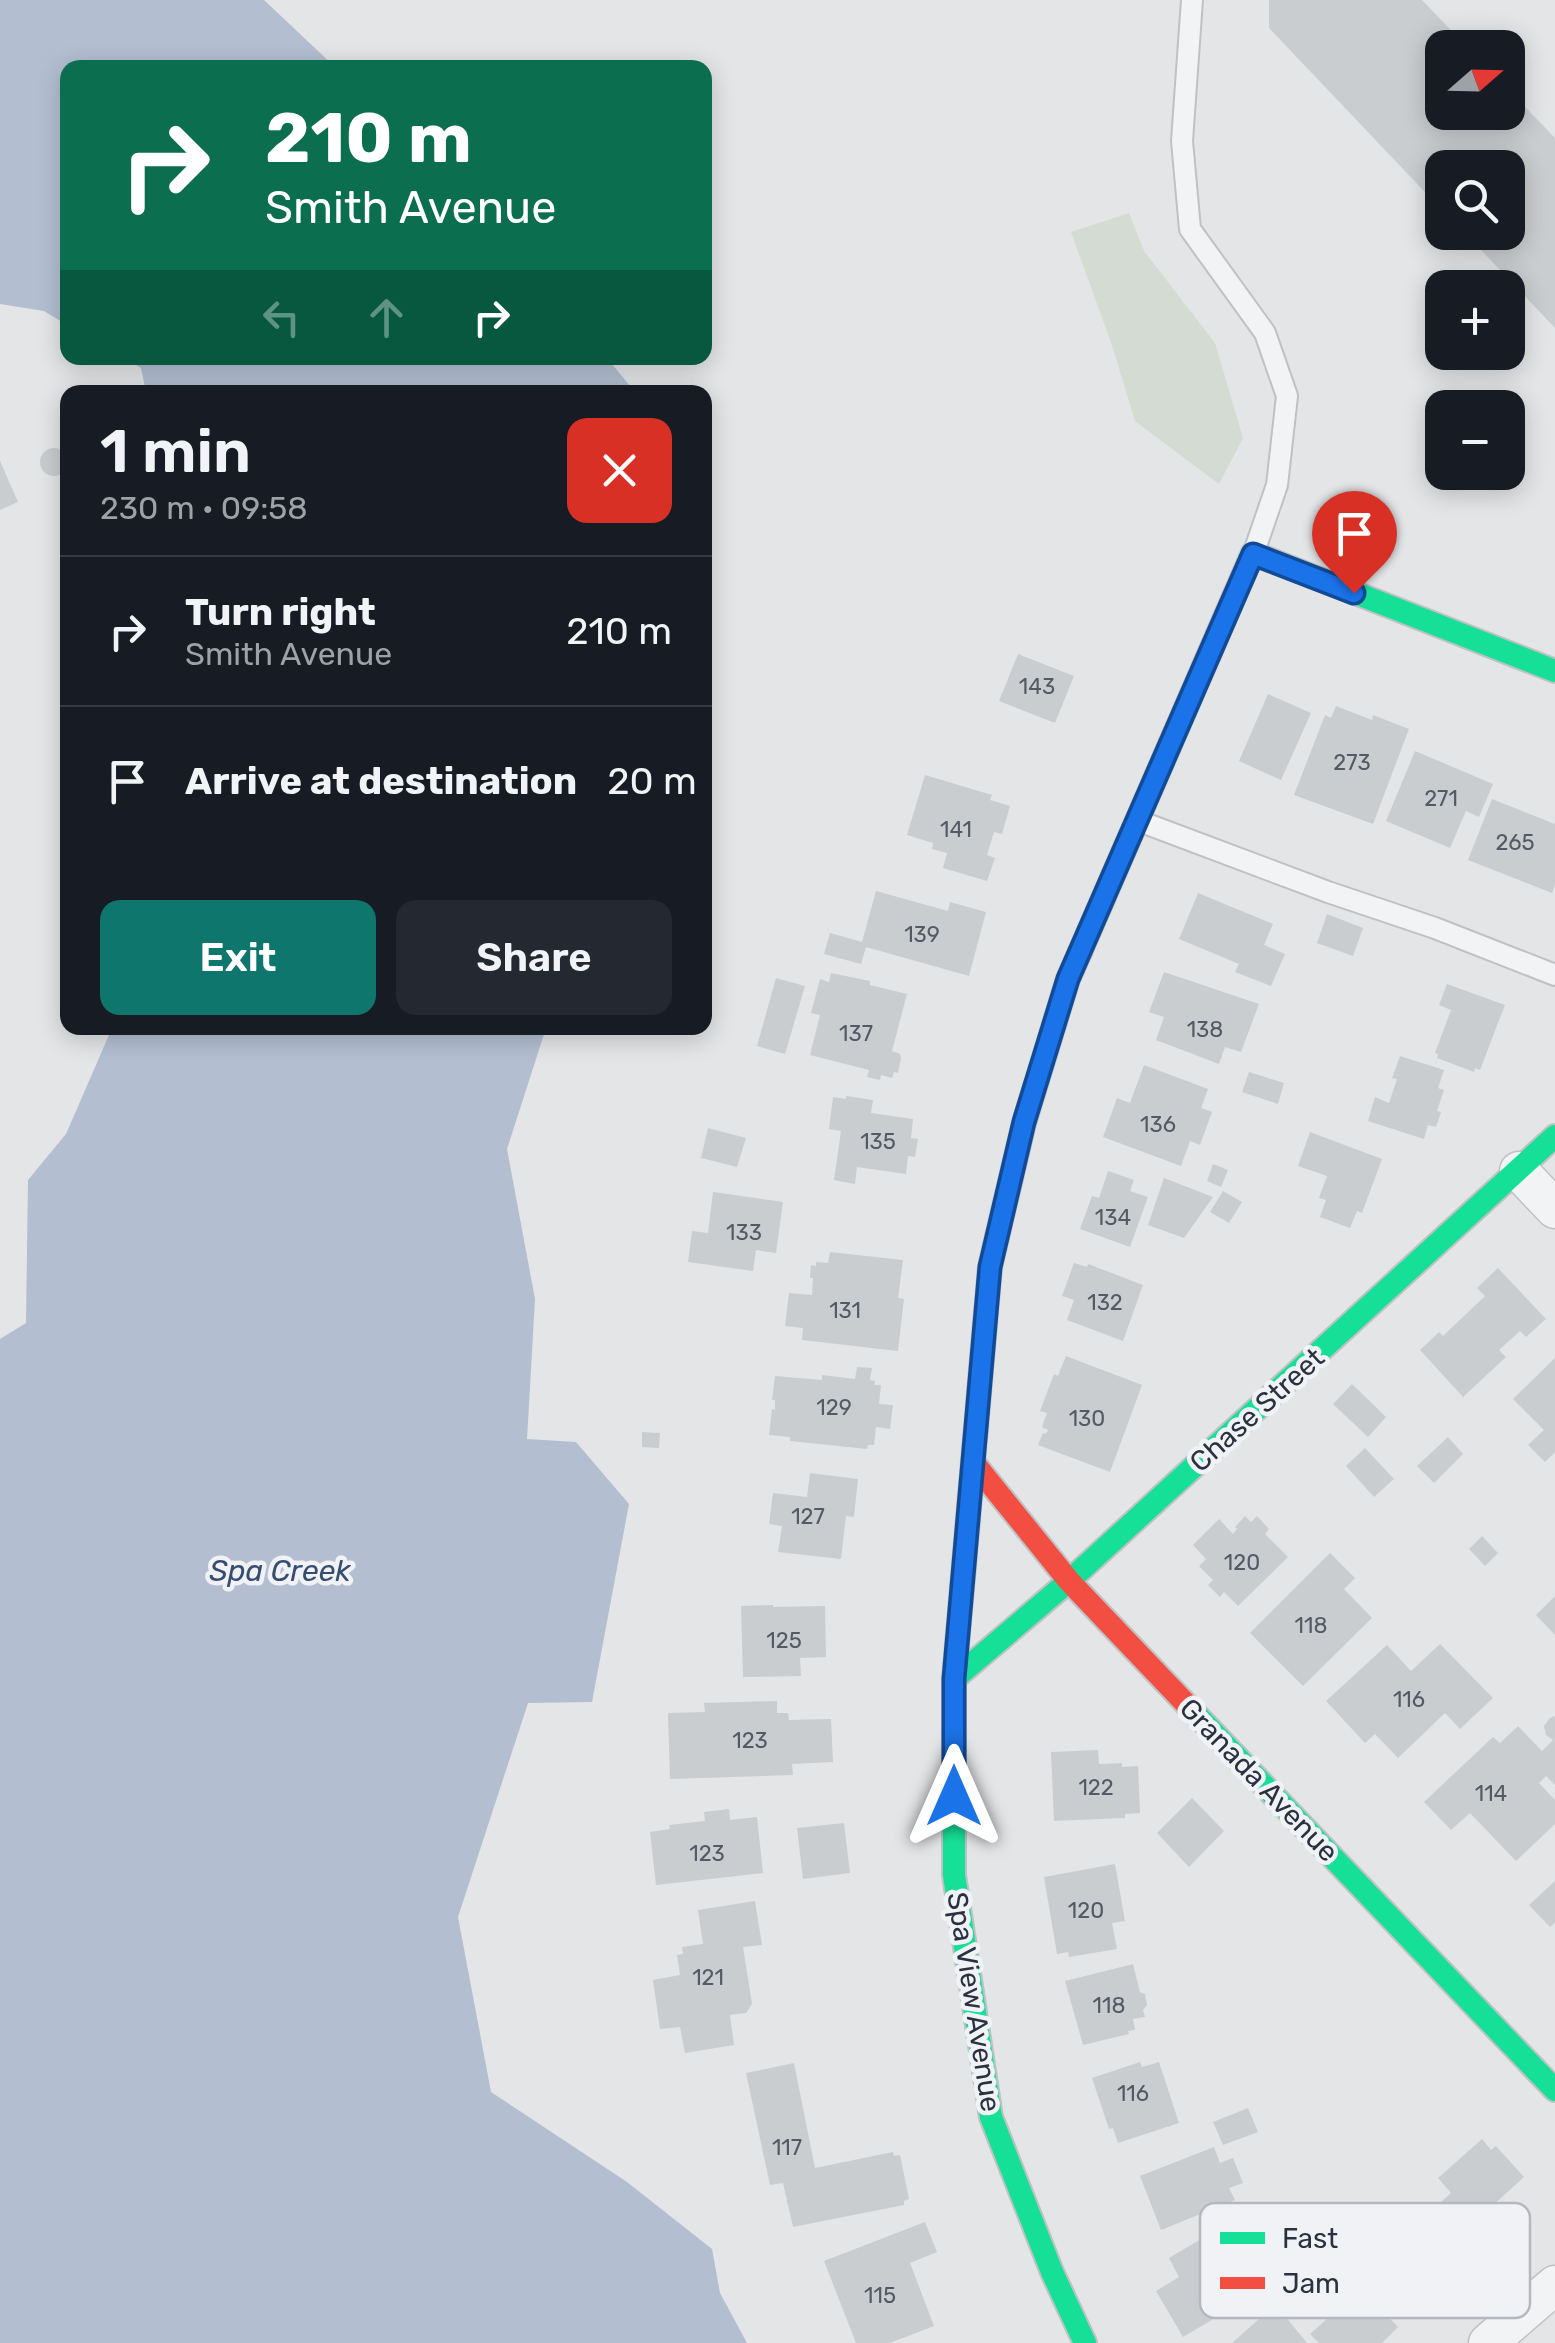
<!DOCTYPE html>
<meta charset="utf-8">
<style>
body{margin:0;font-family:Rubik,sans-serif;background:#242831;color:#f1f3f6;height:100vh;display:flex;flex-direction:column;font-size:38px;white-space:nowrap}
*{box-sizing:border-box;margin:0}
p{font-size:32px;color:#9ea1a6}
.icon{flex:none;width:55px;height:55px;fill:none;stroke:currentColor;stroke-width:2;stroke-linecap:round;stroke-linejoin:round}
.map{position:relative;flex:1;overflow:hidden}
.details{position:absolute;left:60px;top:385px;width:652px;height:650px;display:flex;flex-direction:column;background:#171b24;border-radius:20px;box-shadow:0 5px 25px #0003}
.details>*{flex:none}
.banner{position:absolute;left:60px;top:60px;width:652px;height:305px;border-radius:20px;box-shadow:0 5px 25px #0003;background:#0b6e4f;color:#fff;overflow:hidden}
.needle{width:65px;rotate:70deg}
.buttons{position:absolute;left:1425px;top:30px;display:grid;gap:20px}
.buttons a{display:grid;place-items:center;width:100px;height:100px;border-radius:20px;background:#171b24;box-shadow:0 5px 25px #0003;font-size:50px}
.pin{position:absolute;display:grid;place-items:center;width:85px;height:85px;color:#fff;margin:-102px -42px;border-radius:50% 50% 50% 0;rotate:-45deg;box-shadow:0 0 10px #0007}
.pin .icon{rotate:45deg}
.me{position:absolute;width:110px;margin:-55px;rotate:0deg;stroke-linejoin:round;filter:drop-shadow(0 0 8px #0008)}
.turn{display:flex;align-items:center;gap:35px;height:210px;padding:0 40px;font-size:45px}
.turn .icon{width:130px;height:130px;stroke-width:2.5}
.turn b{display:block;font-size:70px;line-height:85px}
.lanes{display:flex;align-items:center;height:95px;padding:0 40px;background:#0003;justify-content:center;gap:50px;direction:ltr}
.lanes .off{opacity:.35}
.round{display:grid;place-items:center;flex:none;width:105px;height:105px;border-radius:20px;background:#242831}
.headline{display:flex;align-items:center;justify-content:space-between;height:170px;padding:0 40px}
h1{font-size:60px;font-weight:600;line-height:75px}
.primary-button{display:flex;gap:20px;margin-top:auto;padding:20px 40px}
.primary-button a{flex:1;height:115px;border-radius:20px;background:#0f766e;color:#fff;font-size:40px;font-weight:600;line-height:115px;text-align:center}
.primary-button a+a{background:#242831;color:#f1f3f6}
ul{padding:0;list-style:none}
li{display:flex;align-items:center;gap:30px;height:150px;padding:0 40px;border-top:2px solid #363941}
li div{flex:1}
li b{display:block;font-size:38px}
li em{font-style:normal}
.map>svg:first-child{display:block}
</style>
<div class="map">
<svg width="1555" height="2343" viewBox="0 0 1555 2343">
<rect width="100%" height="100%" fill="#e3e5e7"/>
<!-- green -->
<path fill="#d3dbd3" d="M1129 213 1144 251 1215 343 1243 438 1219 484 1135 421 1112 345 1071 232Z"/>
<!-- water -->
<path fill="#b3bfd1" d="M0 0H264L335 67 68 68 67 325 44 311 0 304Z
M123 358H607L635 392H146L141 368Z
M112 1028H546L507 1149 535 1299 527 1439 576 1442 629 1504 592 1702 528 1703 458 1917 491 2092 627 2182 712 2249 720 2293 747 2343H0V1339L26 1323 28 1180 66 1134Z"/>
<!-- building -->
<path fill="#cacdcf" d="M1269 0H1422L1468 48H1442V112H1508V89L1555 138V328L1464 232H1508V168H1442V210L1269 28Z
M40 462a14 14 0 1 1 28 0a14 14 0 1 1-28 0Z
M0 461 18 502 0 510Z
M1018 654 1074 676 1055 723 999 701Z
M1268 694 1311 713 1281 780 1239 761Z
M1336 706 1372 720 1373 715 1409 729 1373 824 1294 795 1325 715 1331 718Z
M1415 751 1493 784 1479 817 1466 811 1450 848 1386 821Z
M925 775 992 795 990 800 1010 806 1002 834 994 832 987 855 995 858 987 881 943 868 947 853 932 849 933 843 907 835Z
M1492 799 1555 824V885L1552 893 1468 860Z
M876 891 948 911 950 902 986 912 969 976 866 947 861 964 824 954 830 933 862 942Z
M1198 893 1273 924 1264 945 1285 954 1271 986 1235 972 1239 964 1179 939Z
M1327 914 1363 928 1353 956 1317 943Z
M1164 972 1259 1004 1241 1052 1225 1047 1219 1064 1156 1040 1164 1017 1149 1012Z
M831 973 870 981V985L907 994 892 1051 900 1054 901 1058 898 1073 894 1072 892 1078 881 1075 880 1080 867 1077 869 1070 810 1055 820 1015 811 1013 820 979 829 982Z
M776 978 805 986 785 1054 757 1046Z
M1447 984 1505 1005 1480 1070 1475 1068 1474 1072 1437 1058 1438 1054 1435 1053 1451 1010 1439 1005Z
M1400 1056 1444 1070 1438 1088 1444 1090 1437 1111 1441 1112 1436 1127 1428 1125 1424 1139 1368 1121 1375 1097 1389 1103 1397 1079 1392 1078Z
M1144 1065 1208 1089 1201 1108 1212 1112 1200 1145 1190 1141 1181 1166 1103 1137 1117 1098 1130 1103Z
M1249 1072 1284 1083 1278 1104 1242 1092Z
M846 1096 873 1100 871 1113 913 1119 911 1138 918 1139 915 1157 908 1156 906 1174 857 1167 855 1184 834 1180 841 1131 829 1129 833 1097 846 1099Z
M708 1128 746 1138 737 1167 701 1158Z
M1310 1132 1382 1159 1362 1213 1357 1211 1350 1228 1320 1217 1326 1200 1319 1198 1327 1176 1298 1166Z
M1213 1164 1228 1170 1221 1187 1207 1181Z
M1108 1171 1134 1180 1130 1191 1148 1197 1130 1247 1080 1229 1092 1196 1099 1198Z
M1164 1178 1213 1197 1184 1238 1148 1225Z
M1223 1191 1242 1202 1229 1223 1210 1212Z
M713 1192 783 1202 776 1253 756 1250 753 1271 688 1262 692 1231 708 1233Z
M830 1252 903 1260 898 1298 904 1299 898 1351 802 1340 803 1328 785 1326 789 1293 812 1295 813 1278H810L811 1265 816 1266V1262L828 1263Z
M1074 1263 1087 1267 1088 1264 1143 1285 1123 1341 1067 1320 1074 1300 1062 1296Z
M1498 1268 1546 1319 1526 1337 1520 1331 1499 1350 1506 1357 1463 1397 1420 1350 1439 1332 1443 1336 1485 1296 1477 1288Z
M1066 1356 1142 1385 1110 1472 1038 1445 1043 1433 1046 1434 1048 1430 1042 1427 1047 1413 1040 1411 1054 1374 1058 1376Z
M1555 1358V1452L1545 1462 1528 1445 1544 1430 1513 1399Z
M857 1367 872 1368 870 1380 875 1381 874 1385H881L879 1404 893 1405 890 1429 876 1427 874 1445H868L867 1449 790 1441V1437L769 1435 772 1409 775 1410V1400H772L775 1376 822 1380V1375L855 1379Z
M1352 1384 1386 1417 1368 1437 1333 1404Z
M642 1432 660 1433 659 1448 642 1447Z
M1448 1437 1463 1454 1434 1483 1417 1466Z
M1365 1448 1394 1479 1374 1497 1346 1466Z
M810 1473 858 1479 854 1517 846 1516 841 1559 778 1552 782 1526 769 1524 773 1493 807 1497Z
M1245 1516 1251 1522 1257 1516 1269 1529 1265 1534 1288 1557 1238 1606 1224 1592 1220 1597 1208 1585 1213 1580 1199 1566 1206 1559 1193 1545 1219 1519 1233 1534 1237 1529 1235 1527Z
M1482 1536 1498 1553 1485 1566 1469 1549Z
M1330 1553 1355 1578 1344 1589 1372 1618 1303 1686 1250 1633Z
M1555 1596V1635L1536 1615Z
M773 1605V1607L825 1606 826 1657 800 1658 801 1676 743 1677 741 1606Z
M1440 1644 1493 1698 1460 1729 1445 1713 1398 1758 1375 1734 1365 1743 1326 1701 1387 1645 1411 1671Z
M777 1701V1713H788L789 1720 831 1719 833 1762 792 1764 793 1775 670 1779 668 1713 705 1712 704 1703Z
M1555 1716V1785L1546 1776 1539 1783 1555 1800V1824L1516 1861 1470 1813 1451 1830 1424 1802 1493 1737 1500 1743 1518 1726 1542 1751 1553 1740 1546 1735 1544 1726 1550 1718Z
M1098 1750 1099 1764 1122 1763V1767L1138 1766 1140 1813 1125 1814V1818L1054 1821 1051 1752Z
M1192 1798 1224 1831 1189 1867 1157 1833Z
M729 1809 730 1820 757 1817 763 1873 656 1885 650 1832 670 1829 669 1825 705 1821 704 1812Z
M844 1823 850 1873 803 1879 797 1828Z
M1115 1864 1125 1921 1112 1923 1117 1949 1069 1957 1068 1952 1057 1954 1044 1877Z
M1555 1881V1923L1550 1927 1529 1905Z
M755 1901 762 1945 743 1947 752 2004 746 2013 730 2015 734 2045 685 2053 680 2027 660 2029 653 1980 680 1975 677 1955 683 1954 682 1947 703 1944 698 1910Z
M1133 1964 1140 1992 1145 1994 1147 2005 1143 2010 1145 2017 1133 2019 1135 2030 1128 2031 1129 2034 1083 2045 1065 1981Z
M1140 2062 1142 2067 1159 2062 1179 2123 1118 2143 1113 2128 1109 2129 1092 2078Z
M794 2063 815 2168 893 2152 894 2156 900 2155 909 2199 904 2201V2205L793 2227 783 2183 770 2185 746 2073Z
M1248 2108 1258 2132 1223 2145 1213 2122Z
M1482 2139 1491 2150 1496 2146 1524 2177 1479 2218 1492 2232 1467 2254 1430 2212 1451 2193 1438 2178Z
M1214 2147 1220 2163 1233 2158 1243 2183 1229 2188 1235 2200 1161 2230 1140 2176Z
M925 2222 937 2252 910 2263 934 2326 890 2343H856L824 2261Z
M1213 2232 1230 2261 1255 2246 1276 2282 1183 2337 1156 2291 1179 2277 1169 2258Z
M1362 2288 1398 2327 1382 2343H1319L1310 2334Z
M1276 2305 1307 2343H1232L1259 2319Z"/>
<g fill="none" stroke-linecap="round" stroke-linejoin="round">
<!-- lane casing -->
<g stroke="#c0c1c4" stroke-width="24">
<path id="lane" d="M1192 0 1182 141 1190 229 1265 333 1287 396 1277 485 1254 552
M1139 821 1328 892 1435 928 1555 975"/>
</g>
<!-- street casing -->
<g stroke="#c0c1c4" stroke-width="41">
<path id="street" d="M1519 1171 1555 1209
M1488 2343 1555 2285"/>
</g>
<!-- fast casing -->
<g stroke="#c0c1c4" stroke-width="26">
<path id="fast" d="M1080 952 1253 553 1555 671
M997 1237 990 1267 954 1679V1875L991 2117 1052 2272 1085 2343
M954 1679 1069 1581 1555 1136
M1189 1707 1555 2090"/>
</g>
<!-- jam casing -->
<g stroke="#c0c1c4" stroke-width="26">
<path id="jam" d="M997 1237 1024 1123 1068 979 1080 952
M973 1462 1069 1581 1189 1707"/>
</g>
<!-- lane -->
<use href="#lane" stroke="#f1f3f4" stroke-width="20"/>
<!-- street -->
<use href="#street" stroke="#f1f3f4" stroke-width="38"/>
<!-- fast -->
<use href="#fast" stroke="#16e098" stroke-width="22"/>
<!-- jam -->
<use href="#jam" stroke="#f24e42" stroke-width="22"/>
</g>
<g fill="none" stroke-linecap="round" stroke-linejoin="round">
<!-- route casing -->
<g stroke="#114b97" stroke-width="25">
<path id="route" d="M954 1796V1679L990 1267 1024 1122 1068 979 1253 554 1354 593"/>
</g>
<!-- route -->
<use href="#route" stroke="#1a73e8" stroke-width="18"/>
</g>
<g text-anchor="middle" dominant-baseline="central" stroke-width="9" stroke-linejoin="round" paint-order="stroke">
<!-- number labels -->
<g font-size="22" fill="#545a65">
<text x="1037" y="686">143</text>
<text x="1352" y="762">273</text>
<text x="1441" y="798">271</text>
<text x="956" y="829">141</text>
<text x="1515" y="842">265</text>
<text x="922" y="934">139</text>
<text x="1205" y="1029">138</text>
<text x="856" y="1033">137</text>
<text x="1158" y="1124">136</text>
<text x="878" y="1141">135</text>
<text x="1113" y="1217">134</text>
<text x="744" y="1232">133</text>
<text x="1105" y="1302">132</text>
<text x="845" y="1310">131</text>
<text x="834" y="1407">129</text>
<text x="1087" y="1418">130</text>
<text x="808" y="1516">127</text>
<text x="1242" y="1562">120</text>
<text x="1311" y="1625">118</text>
<text x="784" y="1640">125</text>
<text x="1409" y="1699">116</text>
<text x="750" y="1740">123</text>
<text x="1096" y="1787">122</text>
<text x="1491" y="1793">114</text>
<text x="707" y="1853">123</text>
<text x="1086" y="1910">120</text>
<text x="708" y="1977">121</text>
<text x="1109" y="2005">118</text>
<text x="1133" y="2093">116</text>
<text x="787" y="2147">117</text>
<text x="880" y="2295">115</text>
</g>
<!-- street labels -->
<g font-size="28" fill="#2a3140" stroke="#f0f2f6">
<text transform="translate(1257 1410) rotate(-42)">Chase Street</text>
<text transform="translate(1259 1780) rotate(46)">Granada Avenue</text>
<text transform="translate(974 2002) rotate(81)">Spa View Avenue</text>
</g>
<!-- water labels -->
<g font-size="30" font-style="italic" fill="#364d71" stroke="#f0f2f6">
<text x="280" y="1571">Spa Creek</text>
</g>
</g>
<!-- legend -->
<rect x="1200" y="2203" width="330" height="115" rx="15" fill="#f0f2f6" stroke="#b5b8bf" stroke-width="2.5"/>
<rect x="1220" y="2232" width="45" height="12" fill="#16e098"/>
<rect x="1220" y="2277" width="45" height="12" fill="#f24e42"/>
<g font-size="28" fill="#2a3140">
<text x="1282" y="2248">Fast</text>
<text x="1282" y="2293">Jam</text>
</g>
</svg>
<div class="buttons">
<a><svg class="needle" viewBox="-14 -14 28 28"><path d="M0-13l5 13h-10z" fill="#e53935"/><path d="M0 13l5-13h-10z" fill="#9ea1a6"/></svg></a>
<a><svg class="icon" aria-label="search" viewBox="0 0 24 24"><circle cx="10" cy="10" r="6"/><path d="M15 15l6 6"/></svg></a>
<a>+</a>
<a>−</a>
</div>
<div class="pin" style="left:1354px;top:593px;background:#d93025"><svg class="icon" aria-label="arrive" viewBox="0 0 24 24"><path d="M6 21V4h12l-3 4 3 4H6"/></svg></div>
<svg class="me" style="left:954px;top:1796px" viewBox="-20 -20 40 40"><path d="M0-17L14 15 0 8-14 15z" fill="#1a73e8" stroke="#fff" stroke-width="4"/></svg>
<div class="banner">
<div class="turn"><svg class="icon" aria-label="right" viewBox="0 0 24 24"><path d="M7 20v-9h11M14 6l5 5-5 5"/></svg><div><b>210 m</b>Smith Avenue</div></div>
<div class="lanes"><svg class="icon off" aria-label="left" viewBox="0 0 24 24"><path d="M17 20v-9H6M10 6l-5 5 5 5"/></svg><svg class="icon off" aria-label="ahead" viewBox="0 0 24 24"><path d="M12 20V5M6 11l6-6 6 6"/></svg><svg class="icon" aria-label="right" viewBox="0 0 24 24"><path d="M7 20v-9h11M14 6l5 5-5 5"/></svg></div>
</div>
<section class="details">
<div class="headline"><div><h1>1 min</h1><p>230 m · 09:58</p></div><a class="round" style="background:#d93025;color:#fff"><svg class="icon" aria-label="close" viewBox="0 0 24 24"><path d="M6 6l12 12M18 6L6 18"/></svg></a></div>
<ul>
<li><svg class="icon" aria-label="right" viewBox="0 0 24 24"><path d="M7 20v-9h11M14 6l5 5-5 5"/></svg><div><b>Turn right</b><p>Smith Avenue</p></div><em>210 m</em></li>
<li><svg class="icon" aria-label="arrive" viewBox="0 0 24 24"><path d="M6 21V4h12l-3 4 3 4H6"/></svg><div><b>Arrive at destination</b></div><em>20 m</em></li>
</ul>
<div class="primary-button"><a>Exit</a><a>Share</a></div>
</section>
</div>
